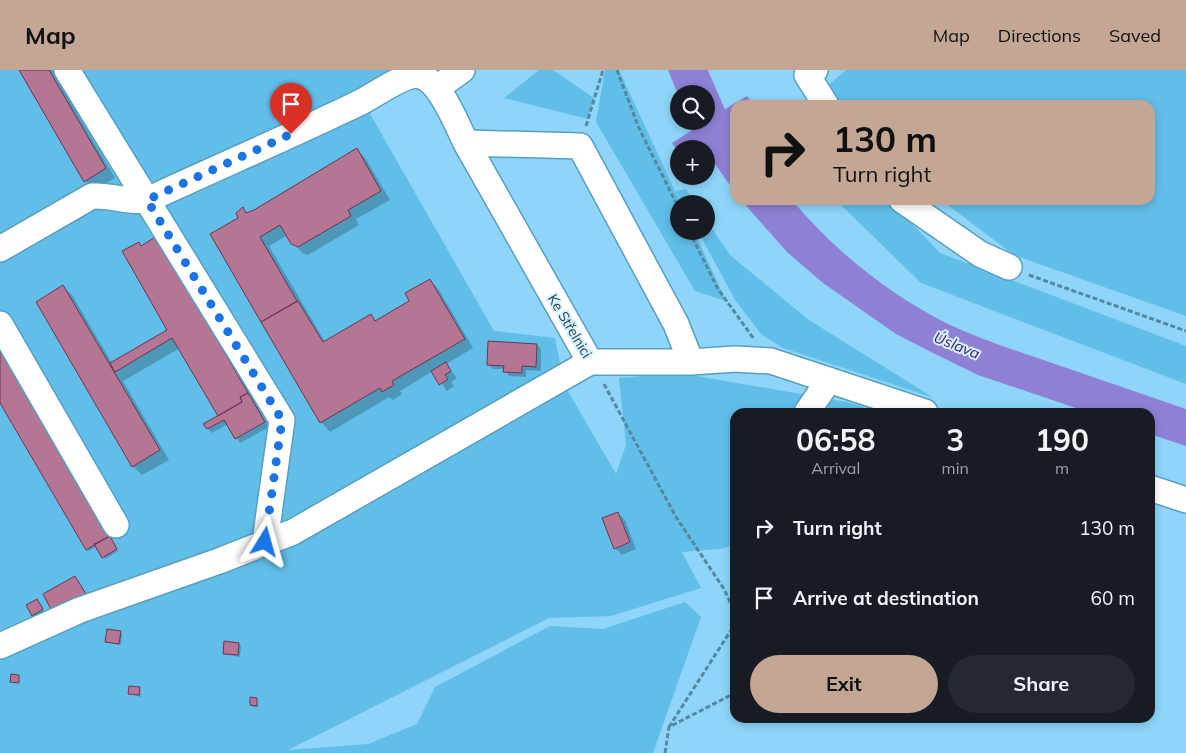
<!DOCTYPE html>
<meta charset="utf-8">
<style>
body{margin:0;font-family:Mulish,sans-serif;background:#242831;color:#f1f3f6;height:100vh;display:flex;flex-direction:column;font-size:19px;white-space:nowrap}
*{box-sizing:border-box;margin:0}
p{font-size:16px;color:#9ea1a6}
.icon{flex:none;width:28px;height:28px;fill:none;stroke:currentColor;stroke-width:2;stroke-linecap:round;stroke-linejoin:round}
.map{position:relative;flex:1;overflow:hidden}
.drawer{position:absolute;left:730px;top:338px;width:425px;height:315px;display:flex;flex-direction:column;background:#171b24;border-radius:15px;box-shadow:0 2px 8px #0003}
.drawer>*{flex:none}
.top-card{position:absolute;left:730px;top:30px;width:425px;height:105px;border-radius:15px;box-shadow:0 2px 8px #0003;background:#c3a693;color:#111;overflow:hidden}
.controls{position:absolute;left:670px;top:15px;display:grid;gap:10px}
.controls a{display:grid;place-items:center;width:45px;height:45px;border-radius:50%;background:#171b24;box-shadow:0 2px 8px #0003;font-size:25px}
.pin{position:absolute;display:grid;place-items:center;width:42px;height:42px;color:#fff;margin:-51px -21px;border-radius:50% 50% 50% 0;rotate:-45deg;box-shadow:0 0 5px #0007}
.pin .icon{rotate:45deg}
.me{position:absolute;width:55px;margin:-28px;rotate:8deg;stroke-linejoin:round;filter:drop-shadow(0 0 4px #0008)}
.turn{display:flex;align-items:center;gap:18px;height:105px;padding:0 20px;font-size:22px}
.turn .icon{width:65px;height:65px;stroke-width:2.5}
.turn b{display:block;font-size:35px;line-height:42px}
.eta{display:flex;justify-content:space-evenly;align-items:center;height:85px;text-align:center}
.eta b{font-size:30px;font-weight:700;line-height:35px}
.button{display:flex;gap:10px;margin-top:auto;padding:10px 20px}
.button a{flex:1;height:58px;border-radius:30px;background:#c3a693;color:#111;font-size:20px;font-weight:700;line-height:58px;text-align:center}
.button a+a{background:#242831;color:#f1f3f6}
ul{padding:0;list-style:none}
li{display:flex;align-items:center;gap:15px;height:70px;padding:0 20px}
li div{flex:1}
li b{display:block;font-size:19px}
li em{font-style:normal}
header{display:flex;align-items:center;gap:30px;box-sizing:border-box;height:70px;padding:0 25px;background:#c3a693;color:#111}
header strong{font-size:24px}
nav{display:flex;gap:28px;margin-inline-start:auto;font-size:18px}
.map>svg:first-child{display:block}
</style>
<header>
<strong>Map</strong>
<nav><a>Map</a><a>Directions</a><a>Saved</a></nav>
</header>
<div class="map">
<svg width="1186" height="683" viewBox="0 0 1186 683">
<rect width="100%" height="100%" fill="#8ed5f9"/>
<!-- green -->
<path fill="#61bee8" d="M0 0H393L357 21 494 261 555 268 560 293 554 297 616 404 626 375 619 308 679 303 847 332 878 342H735V475L721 479 682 482 701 518 611 546 549 548 288 680 368 674 417 654 435 617 550 556 603 559 685 532 701 547 653 683H0Z
M539 0H553L594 28 588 49 504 28Z
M605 0H619L675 121 686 119 696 134H683L676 121 681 134H679V161H694L726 231 695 221 596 52Z
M846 0H1186V246L1014 185 941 130H1150V35H842L825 18Z
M836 130H890L940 183 1186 276V314L921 213Z
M706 150 731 186 809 250 934 328 783 278 762 265 735 230 698 161H706Z"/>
<!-- water -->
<path fill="#8e80d4" d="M668 0H708L725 39 748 25 753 35H735V122L712 90 706 94V79H679V84L672 73 694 59 691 51H706V24H679V27Z
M741 130H792C834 180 887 223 946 253 979 269 1014 280 1049 292 1095 308 1140 323 1186 339V376L1150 364V342H1088L978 305 933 283 896 264 823 213 787 182Z"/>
<!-- pier -->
<path fill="#8ed5f9" d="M708 0H711L726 36 747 23 756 35H753L747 26 725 39Z"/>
<!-- shadow -->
<path fill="#0003" d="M21 0H52L115 108 94 120 85 111Z
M357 80 366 89 390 130 356 149 359 155 308 185 302 183 288 165 269 176 325 272 370 246 376 252 411 231 430 210 439 220 473 278 446 294 457 308 451 312 454 316 447 321 433 301 400 321 402 324 393 330 389 327 330 362 321 352 212 164 240 148 243 139 248 144 255 141Z
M157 168 256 332 269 357 240 373 228 354 212 363 208 359 220 346 180 278 123 311 169 390 142 405 133 396 63 216 72 225 112 293 169 260 139 173 142 177Z
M537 275 541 279V301L526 300V307L509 306 505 299H493L488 294Z
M0 331 114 466 111 468 118 481 105 489 97 476 88 481 87 479Z
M618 443 625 450 636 479 622 485 615 478Z
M39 532 44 541 35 547 33 545Z
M120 562 122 564 121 575 106 572Z
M239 574 241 576 240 587 225 584Z
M140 618 141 627 129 624Z
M257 629 258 637H253L251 635Z"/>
<!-- building -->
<path fill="#b57693" stroke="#6c3450" d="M19 0H49L106 98 84 112Z
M357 78 381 121 348 140 351 146 298 177 291 174 280 155 260 167 297 231 261 252 210 164 238 148 236 143 243 137 246 143 254 140Z
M157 166 248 323 240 327 242 332 218 346 172 268 115 302 110 293 167 260 122 181 139 172 141 176Z
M430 209 465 269 392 311 394 315 382 322 380 318 320 353 261 252 298 231 323 272 371 244 375 251 409 231 405 223Z
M63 215 160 380 132 397 36 232Z
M0 269 113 464 86 480 0 333Z
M488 271 537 274 536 297 522 296V303L503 302 504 296 487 295Z
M446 292 451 301 445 305 448 309 439 315 431 301Z
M248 323 265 352 235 369 224 350 207 359 203 354 242 332 240 327Z
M618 442 630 472 614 479 602 448Z
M110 466 117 479 102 488 94 474Z
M75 506 86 524 53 543 43 524Z
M37 529 43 539 32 546 26 535Z
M107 559 121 561 119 574 105 572Z
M224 571 239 573 238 585 223 584Z
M11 604 19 605V613L10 612Z
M129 616 140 617 139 625 128 624Z
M250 627 257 628V636L250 635Z"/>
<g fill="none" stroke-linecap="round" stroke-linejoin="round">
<!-- minor casing -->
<g stroke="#589fc1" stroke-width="28">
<path id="minor" d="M67 0 282 350 265 472
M815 0 807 5 826 35
M437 18 462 0
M902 130 980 184 1009 197
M0 179 92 126C114 125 126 133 147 130 218 97 291 66 361 32 375 25 406 2 420 6 440 10 457 55 466 73
M0 254 116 455
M691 292 676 254 580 76 466 73 590 292H691L735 289 771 291 925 342
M807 342 829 310
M1150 418 1186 430
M0 576 80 540 219 491 293 462 590 292"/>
</g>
<!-- path -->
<path stroke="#5587a0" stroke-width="3" stroke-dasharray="5 2.5" stroke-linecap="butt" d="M617 0 638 56 679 139
M586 56 603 0
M689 161 718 219 754 269
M1029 205 1186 261
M604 314 676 447 724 519 735 543
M669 657 735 554
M665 683 669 657 735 623"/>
<!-- minor -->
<use href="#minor" stroke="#fff" stroke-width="25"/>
</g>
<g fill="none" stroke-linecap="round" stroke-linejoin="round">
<!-- route -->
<path stroke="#1a73e8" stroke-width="9" stroke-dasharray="0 16.2" d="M265 472 282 350 147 130 291 64"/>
</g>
<g text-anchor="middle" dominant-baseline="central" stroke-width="4" stroke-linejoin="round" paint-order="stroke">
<!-- street labels -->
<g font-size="14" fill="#1f3d4c" stroke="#d5f0fe">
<text transform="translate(570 256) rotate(59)">Ke Střelnici</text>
</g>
<!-- water labels -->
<g font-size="15" font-style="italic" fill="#39177b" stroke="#d5f0fe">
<text transform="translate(957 275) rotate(22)">Úslava</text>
</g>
</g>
</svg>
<div class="controls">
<a><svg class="icon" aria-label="search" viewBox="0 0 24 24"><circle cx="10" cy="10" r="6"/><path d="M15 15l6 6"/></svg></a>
<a>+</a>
<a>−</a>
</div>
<div class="pin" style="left:291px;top:64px;background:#d93025"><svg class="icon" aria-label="arrive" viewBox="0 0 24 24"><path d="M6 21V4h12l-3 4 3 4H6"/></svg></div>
<svg class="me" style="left:265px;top:472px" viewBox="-20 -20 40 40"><path d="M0-17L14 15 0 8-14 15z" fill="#1a73e8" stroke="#fff" stroke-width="4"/></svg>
<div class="top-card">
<div class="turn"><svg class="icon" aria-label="right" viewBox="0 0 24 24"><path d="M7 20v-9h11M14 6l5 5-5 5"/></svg><div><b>130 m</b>Turn right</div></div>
</div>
<section class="drawer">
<div class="eta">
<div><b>06:58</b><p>Arrival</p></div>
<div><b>3</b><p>min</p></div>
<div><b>190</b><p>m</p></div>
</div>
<ul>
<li><svg class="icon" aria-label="right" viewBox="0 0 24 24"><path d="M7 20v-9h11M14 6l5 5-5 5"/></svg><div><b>Turn right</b></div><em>130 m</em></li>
<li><svg class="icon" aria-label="arrive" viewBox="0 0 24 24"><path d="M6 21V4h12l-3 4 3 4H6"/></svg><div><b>Arrive at destination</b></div><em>60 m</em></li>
</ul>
<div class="button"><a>Exit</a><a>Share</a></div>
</section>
</div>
